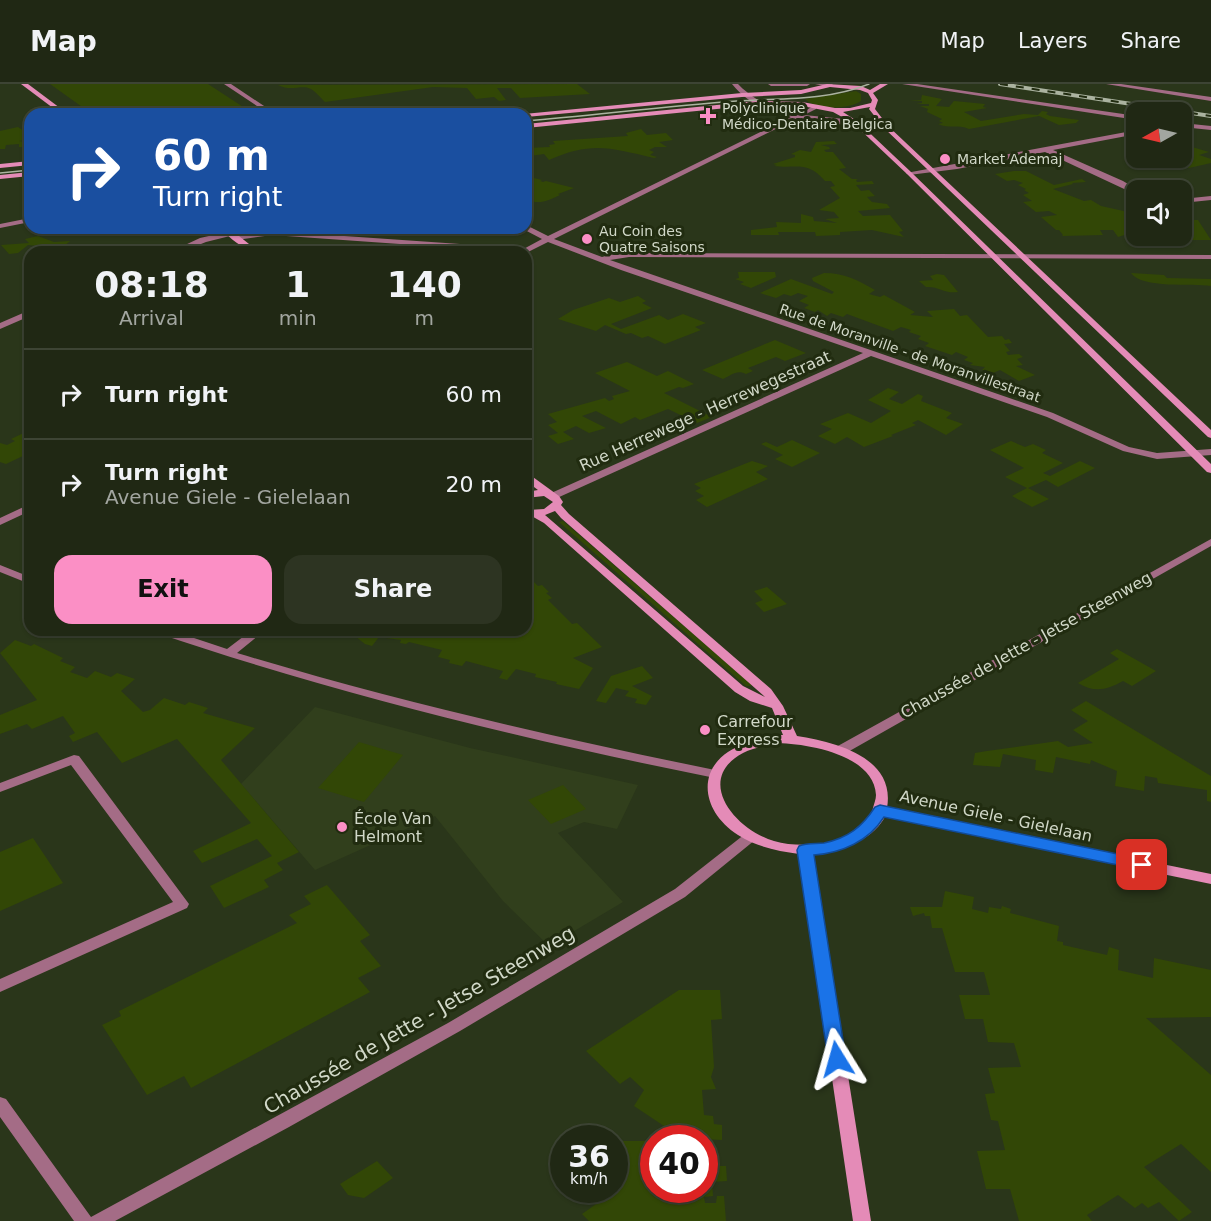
<!DOCTYPE html>
<meta charset="utf-8">
<style>
body{margin:0;font-family:"DejaVu Sans",sans-serif;background:#2d3422;color:#f1f3f6;height:100vh;display:flex;flex-direction:column;font-size:22px;white-space:nowrap}
*{box-sizing:border-box;margin:0}
p{font-size:20px;color:#a2a6a0}
.icon{flex:none;width:33px;height:33px;fill:none;stroke:currentColor;stroke-width:2;stroke-linecap:round;stroke-linejoin:round}
.map{position:relative;flex:1;overflow:hidden}
.panel{position:absolute;left:24px;top:162px;width:508px;height:390px;display:flex;flex-direction:column;background:#202814;border-radius:18px;box-shadow:0 2px 4px #0004,0 0 0 2px #3d4434}
.panel>*{flex:none}
.hud{position:absolute;left:24px;top:24px;width:508px;height:126px;border-radius:18px;box-shadow:0 2px 4px #0004,0 0 0 2px #3d4434;background:#1a4fa0;color:#fff;overflow:hidden}
.needle{width:39px;rotate:262deg}
.buttons{position:absolute;left:1126px;top:18px;display:grid;gap:12px}
.buttons a{display:grid;place-items:center;width:66px;height:66px;border-radius:12px;background:#202814;box-shadow:0 2px 4px #0004,0 0 0 2px #3d4434;font-size:30px}
.speed{position:absolute;left:550px;top:1041px;display:flex;gap:12px;font-size:30px;font-weight:700;text-align:center}
.speed>*{display:grid;place-content:center;width:78px;height:78px;border-radius:50%;background:#202814;box-shadow:0 2px 4px #0004,0 0 0 2px #3d4434;line-height:1}
.speed small{font-size:15px;font-weight:400}
.speed .limit{border:9px solid #d22;background:#fff;color:#111}
.pin{position:absolute;display:grid;place-items:center;width:51px;height:51px;color:#fff;margin:-26px;border-radius:12px;box-shadow:0 3px 9px #0006}
.me{position:absolute;width:66px;margin:-33px;rotate:352deg;stroke-linejoin:round;filter:drop-shadow(0 0 4px #0008)}
.turn{display:flex;align-items:center;gap:21px;height:126px;padding:0 30px;font-size:27px}
.turn .icon{width:78px;height:78px;stroke-width:2.5}
.turn b{display:block;font-size:42px;line-height:51px}
.eta{display:flex;justify-content:space-evenly;align-items:center;height:102px;text-align:center}
.eta b{font-size:36px;font-weight:600;line-height:42px}
.primary-button{display:flex;gap:12px;margin-top:auto;padding:12px 30px}
.primary-button a{flex:1;height:69px;border-radius:18px;background:#fb8fc5;color:#111;font-size:24px;font-weight:600;line-height:69px;text-align:center}
.primary-button a+a{background:#2d3422;color:#f1f3f6}
ul{padding:0;list-style:none}
li{display:flex;align-items:center;gap:18px;height:90px;padding:0 30px;border-top:2px solid #3d4434}
li div{flex:1}
li b{display:block;font-size:22px}
li em{font-style:normal}
header{display:flex;align-items:center;gap:36px;box-sizing:border-box;height:84px;padding:0 30px;background:#202814;border-bottom:2px solid #3d4434}
header strong{font-size:28px}
nav{display:flex;gap:33px;margin-inline-start:auto;font-size:21px}
.map>svg:first-child{display:block}
</style>
<header>
<strong>Map</strong>
<nav><a>Map</a><a>Layers</a><a>Share</a></nav>
</header>
<div class="map">
<svg width="1211" height="1137" viewBox="0 0 1211 1137">
<rect width="100%" height="100%" fill="#2a361a"/>
<!-- built -->
<path fill="#313f1c" d="M315 623 470 664 638 701 617 745 584 738 558 749 623 818 549 862 503 817 435 732 315 786 241 700Z"/>
<!-- green -->
<path fill="#324706" d="M50 0H208L254 30H92Z
M577 0 590 10 520 14 511 4H497L506 16 499 17 494 13 476 15 467 4 433 3 325 18C321 14 316 8 311 5 301 0 292 8 278 1Z
M856 7 861 10V17C848 26 816 26 805 15Z
M922 11 942 15 936 22 949 23 954 17 985 20 983 23 987 24 964 28 981 37 1024 30 1038 31 1042 27 1048 28 1046 30 1050 32 1079 36 1076 39 1059 41 1039 32 969 45C958 40 949 45 938 40L943 39 939 37 942 35 927 28 928 25 920 22H929V20H916L922 19V17L909 16H921Z
M18 43 30 51V55L19 57 30 59V63H19V60L6 61 5 65H0V47Z
M641 45 647 51 666 49 673 56 659 58 667 63H655L649 66 654 68 650 71 657 73 654 74C610 64 592 57 549 76L544 70 530 72 527 64 550 63 549 61 555 60 553 57 628 52 626 49Z
M834 57 837 60 821 61 829 63 830 65 824 66 826 68H833L846 84 839 85 852 95H858L856 96 857 98 872 97 874 100 856 101 861 107 869 106 875 112 867 113 872 118 887 120 890 124 858 127 863 132 890 131 903 147 899 148 904 153 872 146 840 148V151L816 152 815 148H778L779 151H751V146L777 143 776 138 801 139V130L813 133 814 137 837 139 825 135 839 134 834 128 819 126 840 114 830 103 835 102 831 97H825C807 76 797 85 774 82L777 81 773 80 795 73V71L791 70 800 66 811 68 816 58Z
M1182 60 1209 68 1199 71 1211 75V79L1189 84 1168 76 1137 82 1127 78 1140 76 1127 70 1136 68 1137 74H1182Z
M1014 87H1026L1054 101 1082 95 1086 98 1072 99 1073 100 1053 105 1084 117 1091 116 1101 122 1137 130V147L1118 153 1113 146H1100L1103 151 1062 152 1063 151 1059 146H1056L1041 133 1057 131 1049 127 1036 128 1023 118 1032 117 1023 111 1029 109 1024 106 1026 105 1018 101 1023 99 1014 96 1007 97 995 90Z
M526 92 542 96 540 97 543 98 546 97 574 104 558 110 560 111C550 116 540 121 527 116Z
M1183 136H1198L1211 156H1189L1186 152H1151H1182Z
M38 152 54 158 70 157 61 165 65 168 33 167 39 162 28 161 18 169 9 170 1 161 29 159 25 155Z
M738 188H775L776 193 751 204 740 200 744 198 735 195 739 194Z
M824 189C844 189 858 196 875 206L869 210 880 213 884 211 915 228 910 231 933 233 927 227 954 225 960 232 967 231 988 253 1002 252 1005 256 1009 255 1012 259 1004 260 1010 267 1006 268 1008 271 1019 270 1023 273 1017 275 1023 281 1016 282 1035 291 1019 297 1000 286 993 289 982 286 985 283 970 281 973 279 964 276 968 273 956 268 952 271 925 262 929 259 918 255 921 252 909 248 911 246 901 243 893 247 847 230 843 233 831 229 827 232 818 226 815 228 804 224 809 221 799 217 808 212 798 209 791 212 784 210 776 214 760 209 791 195 832 210 834 208 813 197 812 194Z
M1131 189 1164 191 1167 194 1211 195V202C1192 199 1142 205 1131 189Z
M937 190 944 191 958 208C944 210 939 202 926 203L919 197 933 196 930 192Z
M638 212 646 217 642 219 652 224 611 240 621 245 659 231 668 236 683 230 706 239 695 243 701 246 665 260 648 252 642 254 631 249 626 250 605 241 596 247 558 235 573 226 609 214 620 218Z
M775 256 806 269 785 277 776 273 748 284 753 287 746 290C737 285 730 292 723 295L702 286Z
M627 278 657 292 668 287 694 300 683 304 679 303 664 309 712 333 697 339 668 325 640 336 635 333 621 340 596 327 582 332 606 344 589 349 576 342 563 348 574 355 558 360 548 352 558 349 548 341 557 338 548 330 605 314 609 317 614 315 612 312 630 307 595 289Z
M888 304 899 308 889 315 902 320 918 310 923 312 921 317 952 329 946 334 963 340 946 351 918 336 912 339 916 341 891 351 893 352 864 363 847 353 835 360 818 352 832 345 820 340 848 329 871 339 891 327 868 316Z
M30 346V371L27 370 6 380 0 378V359L7 361 15 357 11 355Z
M792 356 820 369 792 383 775 375 783 371 761 360 766 358 777 363Z
M1011 357 1025 363 1033 360 1046 366 1042 369 1063 379 1043 389 1050 392 1080 377 1095 384 1058 403 1046 396 1028 404 1049 415 1032 423 1012 412 1027 404 1005 393 1024 384 990 366Z
M752 377 768 382 756 388 768 395 707 423 696 416 704 412 695 407 701 404 694 400Z
M563 437 751 600V602H746L559 438Z
M527 491 538 502 542 501 549 508 546 509 552 514 548 516 572 540 577 539 602 563 573 574 593 584 579 605 556 600 557 598 535 593 536 590 516 585 507 596 499 594 503 587 466 577 462 582 449 579 450 576 438 573 442 566 409 558 406 560 400 559 401 556 379 553 372 562 365 560 351 549 359 546 380 548 526 546Z
M767 503 787 520 764 528 755 519 763 516 754 507Z
M15 556 31 562 34 560 63 574 60 577 75 583 70 588 87 594 95 587 111 593 117 589 135 595 121 607 143 628 150 626 164 614 185 621 189 618 208 624 203 629 255 644 221 676 299 768 277 779 283 786 264 796 269 803 224 824 210 802 272 772 257 755 202 779 193 767 251 739 177 655 122 679 97 648 73 658 69 652 75 649 63 632 32 645 27 640 0 650V631L37 616 0 569Z
M1117 565 1156 587 1132 602 1123 597C1107 606 1094 609 1078 599L1119 575 1110 569Z
M642 582 653 594 632 602 652 612 646 621 635 619 637 615 625 612 629 607 616 604 606 619 596 617 611 592Z
M1086 617 1211 692V718L1207 717V706L1158 699 1157 694 1145 692 1144 707 1115 702 1117 687 1091 676 1090 680 1056 673 1053 689 1035 686 1036 676 1003 670 1000 683 973 681 975 669 987 667 1058 657 1068 663 1093 659 1073 646 1088 637 1071 626Z
M359 658 403 671 364 718 318 704Z
M563 701 586 725 551 740 528 716Z
M33 754 63 799 0 827V768Z
M327 801 370 851 360 857 381 882 358 894 370 908 191 1004 184 992 147 1011 102 941 121 932 119 927 297 839 289 831 311 820 304 812Z
M945 807 974 813 972 825 988 829 989 823 1001 825 1002 822 1011 825 1010 829 1059 842 1057 857 1063 858V861L1107 871 1109 863 1119 866 1118 886 1153 894 1154 874 1211 886V933L1146 934 1211 991V1088L1181 1060 1144 1083 1192 1128 1179 1137 1159 1118 1148 1124 1142 1119 1135 1124 1118 1111 1087 1131 1092 1137H1019L1010 1105H986L977 1067 1005 1066 998 1037 991 1036 985 1010 995 1009 988 984 1021 983 1014 959 988 958 983 935H965L959 911H990L984 888H955L942 844H932L930 832H925L924 829 913 832 910 823H942Z
M679 906H720L722 935 711 936 714 983 711 993 716 1005 702 1006 704 1031 713 1032 714 1040 722 1041V1056L682 1054 634 1022 644 1006 630 993 620 1000 586 967Z
M615 1057H654V1106H705V1082H726L727 1097 712 1098 713 1112 704 1113 705 1119H716L717 1112H724L726 1137H589L582 1130 606 1113 598 1106H615V1083L626 1082 615 1071Z
M377 1077 393 1094 364 1114 348 1111 340 1100Z"/>
<g fill="none" stroke-linecap="round" stroke-linejoin="round">
<!-- street -->
<path fill="#a46c86" fill-rule="evenodd" d="M224 0H231L276 30H269Z
M732 0H738C749 12 780 32 797 30 802 29 809 24 814 22L816 23V25L804 31 855 36 858 38C845 44 813 37 798 34L554 155 602 173 613 170 629 169 1211 171V175L629 173 610 176 1053 329 1129 363 1157 369 1211 365V371L1157 375 1123 367 1047 333 871 272 557 414H549L548 412 549 410 863 269 621 186 548 158 526 169 518 168 542 155 521 144 528 142 548 152 791 33C767 27 747 19 732 0Z
M768 0H810L807 2H771Z
M815 0H832L833 1 830 3Z
M902 0H917L1137 32V36Z
M1106 0H1121L1211 13V17Z
M1182 39 1211 42V46L1182 43Z
M1137 46V50L1053 66 1123 97 1138 106 1137 111 1045 68 957 85 909 91 906 89Z
M1211 112V116L1182 119V115Z
M30 134V138L0 144V140Z
M231 147H234V151L206 158 181 168H170L200 154Z
M272 147 489 162 515 168 272 151 236 156 232 154 236 152Z
M30 226V232L0 245V239Z
M30 420V427L0 441V434Z
M1211 455V462L846 669 841 670 834 666 836 663Z
M0 481 30 493V500L0 488Z
M152 546H170L227 565 252 546H265L237 569C395 617 554 653 715 686L722 690 715 694C525 656 337 610 154 548Z
M74 671 79 672 189 820 187 824 0 908V895L173 818 71 681 0 708V699Z
M750 748 755 750 757 753 755 756 685 813 460 947 289 1043 115 1137H74L0 1033V1013L6 1015 91 1133 448 939 675 805 745 750Z"/>
<!-- secondary -->
<path fill="#e48bb7" fill-rule="evenodd" d="M21 0H28L68 30H61Z
M827 0 861 2 870 6 880 0H888L873 9 878 16 875 25 888 42 1211 346V354L1208 353 884 44 869 25 870 23 843 28 857 37 911 88 1211 380V389L1207 388 907 90 853 39 833 28 802 22 757 21 526 44V40L757 17 802 18 835 24H850L871 19 872 16 868 9 860 6 830 3 801 10 742 13 526 33V30H524L742 9 801 6Z
M30 77V81L0 84V80Z
M30 88V92L0 95V91Z
M220 144H229L249 160 262 168C245 168 232 156 220 144Z
M526 388 559 412 563 418 561 421 569 430 771 605 783 622 797 652C835 658 896 673 887 724L1211 790V800L885 733C869 760 841 765 813 770L871 1137H853L799 770C777 767 757 763 738 751 696 724 696 674 748 659 759 656 772 651 783 651L772 624 750 617 735 608 544 439 528 430 527 428 528 426 544 425 553 418 544 412 526 414V408L538 406 526 397ZM555 427 561 434 765 613 743 602 545 431ZM778 659C809 660 874 671 876 711 876 715 874 720 873 724 870 740 855 749 842 754 821 762 795 763 774 757 736 746 693 696 743 669 753 664 767 662 778 659Z"/>
<!-- tram -->
<path stroke="#abb3a0" stroke-width="1.5" d="M526 37C596 31 667 22 737 17 782 14 826 17 869 0
M0 89 30 86"/>
<!-- rail casing -->
<g stroke="#abb3a0" stroke-width="4">
<path id="rail" d="M1000 0 1211 32"/>
</g>
<!-- rail -->
<use href="#rail" stroke="#212c10" stroke-width="2" stroke-dasharray="8" stroke-linecap="butt"/>
</g>
<!-- route -->
<path fill="#1a73e8" stroke="#114b97" stroke-width="1.5" d="M880 721 1142 775 1148 777 1150 781 1148 785 1142 786 884 733C869 757 842 769 814 771L846 975 844 981 837 983 830 981 828 975 797 766 799 762C807 759 816 760 824 759 848 754 862 743 875 723Z"/>
<!-- markers -->
<g fill="#fb8fc5" stroke="#212c10" stroke-width="2">
<path d="M705 23h6v6h6v6h-6v6h-6v-6h-6v-6h6z"/>
<circle cx="945" cy="75" r="6"/>
<circle cx="587" cy="155" r="6"/>
<circle cx="705" cy="646" r="6"/>
<circle cx="342" cy="743" r="6"/>
</g>
<g text-anchor="middle" dominant-baseline="central" stroke-width="6" stroke-linejoin="round" paint-order="stroke">
<!-- far-poi labels -->
<g font-size="14" fill="#d1d8c8" stroke="#212c10" text-anchor="start">
<text x="722" y="24">Polyclinique<tspan x="722" dy="16">Médico-Dentaire Belgica</tspan></text>
<text x="957" y="75">Market Ademaj</text>
<text x="599" y="147">Au Coin des<tspan x="599" dy="16">Quatre Saisons</tspan></text>
</g>
<!-- far-street labels -->
<g font-size="14" fill="#d1d8c8" stroke="#212c10">
<text transform="translate(910 269) rotate(19)">Rue de Moranville - de Moranvillestraat</text>
</g>
<!-- street labels -->
<g font-size="16" fill="#d1d8c8" stroke="#212c10">
<text transform="translate(705 327) rotate(-24)">Rue Herrewege - Herrewegestraat</text>
<text transform="translate(1026 561) rotate(-29)">Chaussée de Jette - Jetse Steenweg</text>
<text transform="translate(996 732) rotate(12)">Avenue Giele - Gielelaan</text>
</g>
<!-- poi labels -->
<g font-size="16" fill="#d1d8c8" stroke="#212c10" text-anchor="start">
<text x="717" y="637">Carrefour<tspan x="717" dy="18">Express</tspan></text>
<text x="354" y="734">École Van<tspan x="354" dy="18">Helmont</tspan></text>
</g>
<!-- near-street labels -->
<g font-size="20" fill="#d1d8c8" stroke="#212c10">
<text transform="translate(419 936) rotate(-30)">Chaussée de Jette - Jetse Steenweg</text>
</g>
</g>
</svg>
<div class="buttons">
<a><svg class="needle" viewBox="-14 -14 28 28"><path d="M0-13l5 13h-10z" fill="#e53935"/><path d="M0 13l5-13h-10z" fill="#a2a6a0"/></svg></a>
<a><svg class="icon" aria-label="sound" viewBox="0 0 24 24"><path d="M4 9h4l5-4v14l-5-4H4zM17 9q2 3 0 6"/></svg></a>
</div>
<div class="speed"><div>36<small>km/h</small></div><div class="limit">40</div></div>
<div class="pin" style="left:1142px;top:781px;background:#d93025"><svg class="icon" aria-label="arrive" viewBox="0 0 24 24"><path d="M6 21V4h12l-3 4 3 4H6"/></svg></div>
<svg class="me" style="left:837px;top:975px" viewBox="-20 -20 40 40"><path d="M0-17L14 15 0 8-14 15z" fill="#1a73e8" stroke="#fff" stroke-width="4"/></svg>
<div class="hud">
<div class="turn"><svg class="icon" aria-label="right" viewBox="0 0 24 24"><path d="M7 20v-9h11M14 6l5 5-5 5"/></svg><div><b>60 m</b>Turn right</div></div>
</div>
<section class="panel">
<div class="eta">
<div><b>08:18</b><p>Arrival</p></div>
<div><b>1</b><p>min</p></div>
<div><b>140</b><p>m</p></div>
</div>
<ul>
<li><svg class="icon" aria-label="right" viewBox="0 0 24 24"><path d="M7 20v-9h11M14 6l5 5-5 5"/></svg><div><b>Turn right</b></div><em>60 m</em></li>
<li><svg class="icon" aria-label="right" viewBox="0 0 24 24"><path d="M7 20v-9h11M14 6l5 5-5 5"/></svg><div><b>Turn right</b><p>Avenue Giele - Gielelaan</p></div><em>20 m</em></li>
</ul>
<div class="primary-button"><a>Exit</a><a>Share</a></div>
</section>
</div>
